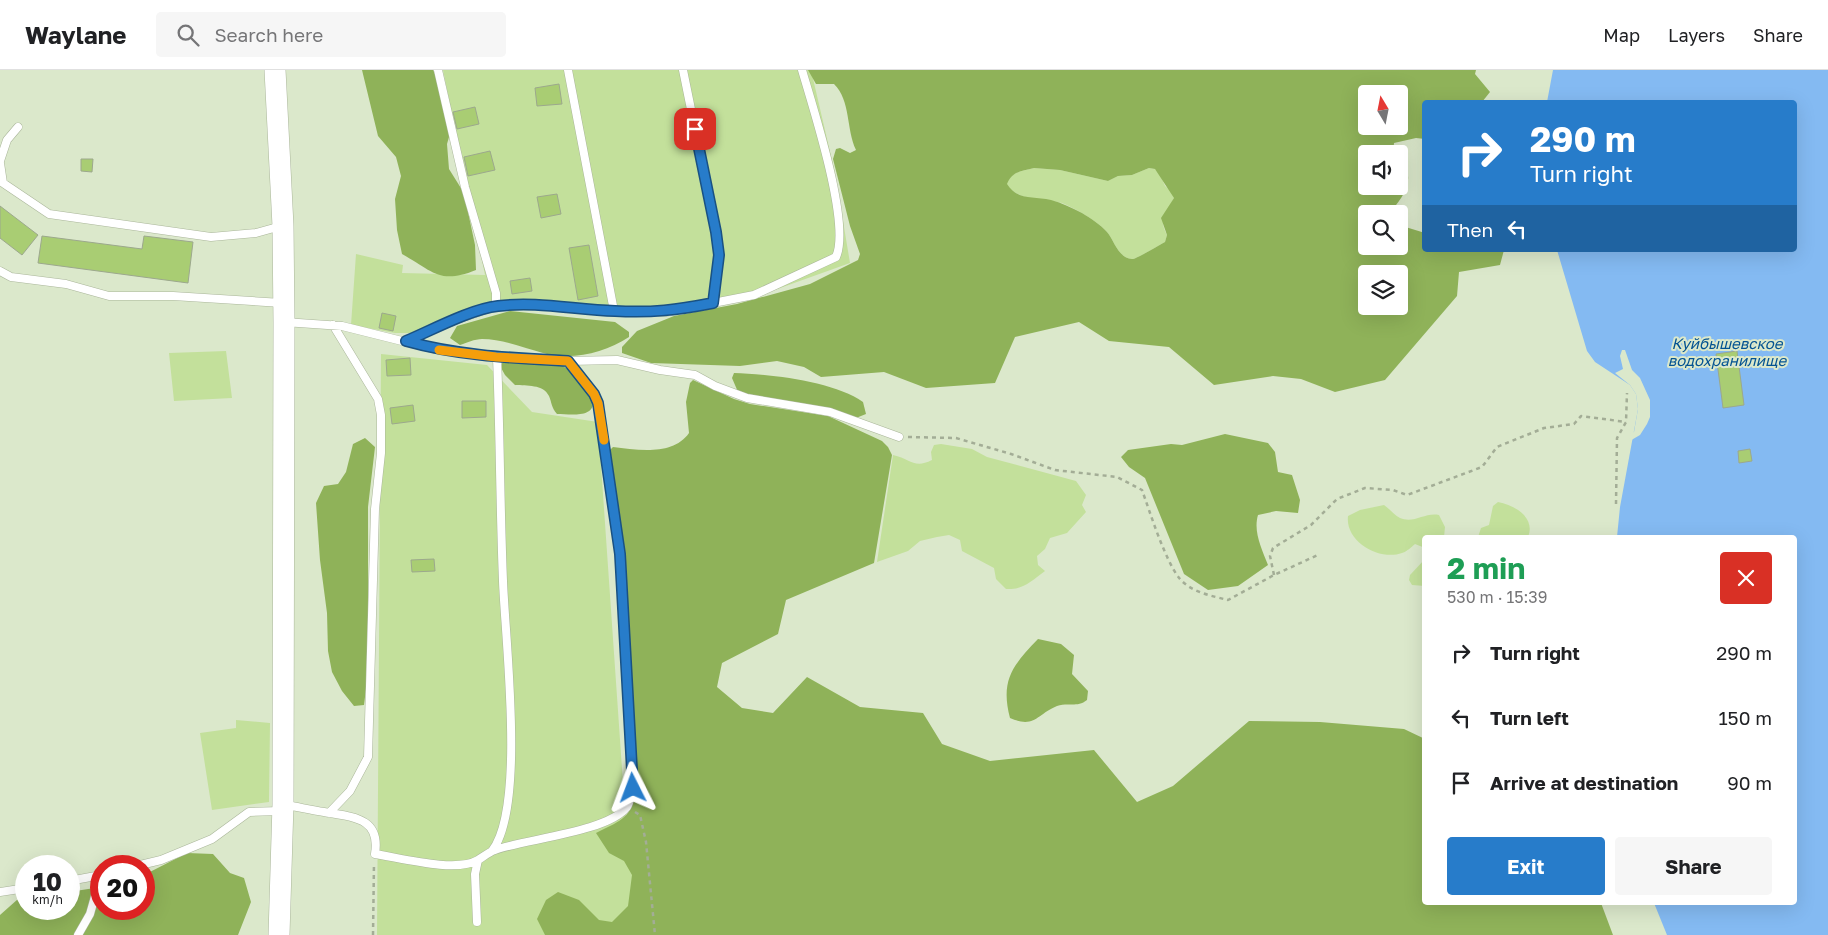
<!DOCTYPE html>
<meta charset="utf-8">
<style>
body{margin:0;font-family:"Golos Text",sans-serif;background:#f6f6f6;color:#202124;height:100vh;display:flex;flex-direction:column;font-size:19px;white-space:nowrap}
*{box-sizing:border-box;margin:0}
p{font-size:16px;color:#757577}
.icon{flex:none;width:28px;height:28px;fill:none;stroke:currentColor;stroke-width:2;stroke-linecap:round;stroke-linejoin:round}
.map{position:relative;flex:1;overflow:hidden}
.sheet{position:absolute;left:1422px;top:465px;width:375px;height:370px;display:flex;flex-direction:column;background:#fff;border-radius:5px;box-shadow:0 5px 20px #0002}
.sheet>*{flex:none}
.top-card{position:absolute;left:1422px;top:30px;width:375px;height:152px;border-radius:5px;box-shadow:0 5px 20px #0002;background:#277cca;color:#fff;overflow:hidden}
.needle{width:32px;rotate:350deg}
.controls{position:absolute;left:1358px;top:15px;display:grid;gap:10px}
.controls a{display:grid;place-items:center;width:50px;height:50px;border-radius:5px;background:#fff;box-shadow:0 5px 20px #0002;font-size:25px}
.speed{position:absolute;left:15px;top:785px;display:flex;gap:10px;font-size:25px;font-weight:700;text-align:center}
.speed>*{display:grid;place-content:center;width:65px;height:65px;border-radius:50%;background:#fff;box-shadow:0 5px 20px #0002;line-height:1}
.speed small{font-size:12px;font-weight:400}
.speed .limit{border:8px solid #d22;background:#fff;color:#111}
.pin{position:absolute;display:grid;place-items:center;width:42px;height:42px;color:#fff;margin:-21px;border-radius:10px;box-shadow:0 2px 8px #0006}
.me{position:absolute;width:55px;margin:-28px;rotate:357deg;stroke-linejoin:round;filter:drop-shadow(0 0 4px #0008)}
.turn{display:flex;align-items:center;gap:18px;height:105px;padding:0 25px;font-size:22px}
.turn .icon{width:65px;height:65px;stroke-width:2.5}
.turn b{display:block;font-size:35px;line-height:42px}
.then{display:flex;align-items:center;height:48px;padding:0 25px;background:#0003;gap:10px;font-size:19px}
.round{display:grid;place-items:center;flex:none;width:52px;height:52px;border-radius:5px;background:#f6f6f6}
.head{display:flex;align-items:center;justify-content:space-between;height:85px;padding:0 25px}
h1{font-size:30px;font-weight:700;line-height:38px;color:#1e9e55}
.action{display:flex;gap:10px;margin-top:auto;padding:10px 25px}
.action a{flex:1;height:58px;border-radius:5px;background:#277cca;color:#fff;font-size:20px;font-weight:700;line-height:58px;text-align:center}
.action a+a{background:#f6f6f6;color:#202124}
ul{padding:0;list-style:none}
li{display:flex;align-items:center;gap:15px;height:65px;padding:0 25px}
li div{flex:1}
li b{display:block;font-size:19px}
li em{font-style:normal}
header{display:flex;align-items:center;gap:30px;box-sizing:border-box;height:70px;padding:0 25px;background:#fff;border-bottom:1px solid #e0e0e0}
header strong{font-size:24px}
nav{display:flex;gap:28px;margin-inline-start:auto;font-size:18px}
.search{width:350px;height:45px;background:#f6f6f6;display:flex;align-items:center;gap:12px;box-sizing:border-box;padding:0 18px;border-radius:5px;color:#757577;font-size:19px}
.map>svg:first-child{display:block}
</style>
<header>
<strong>Waylane</strong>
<div class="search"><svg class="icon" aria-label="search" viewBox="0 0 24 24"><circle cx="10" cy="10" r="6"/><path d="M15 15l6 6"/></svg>Search here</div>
<nav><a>Map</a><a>Layers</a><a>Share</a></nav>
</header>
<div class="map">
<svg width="1828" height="865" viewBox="0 0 1828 865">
<rect width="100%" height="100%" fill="#dbe8cb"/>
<!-- green -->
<path fill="#c3e09b" d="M443 0H811L835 103 850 193 758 226 670 245 485 236 415 263H395L351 255 356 184 403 195 402 203 485 205Z
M1034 98 1060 100 1108 111 1118 106 1132 105 1149 98 1155 99 1159 102 1165 116 1172 122 1174 128C1167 144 1157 146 1167 165L1165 172C1159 175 1135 190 1132 189 1118 188 1114 170 1107 162 1101 155 1090 148 1082 143 1077 140 1067 135 1062 133 1042 128 1019 132 1006 114 1012 101 1022 101 1034 98Z
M226 281 232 328 174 331 169 283Z
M381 284 487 295 532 342 598 352 625 742 637 802 631 850 552 865H377Z
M941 374 972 379 987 387 1076 411 1086 425 1082 435 1086 442 1067 463 1050 468 1045 479 1037 486 1038 495 1045 501C1031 511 1024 520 1006 519L996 509 994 498 962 481 960 470 949 465 937 467 920 471 908 481 877 492 893 385C911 389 914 399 932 390L931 382 934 375Z
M1498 432C1515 435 1536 448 1528 467H1478L1481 458 1489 455 1493 436Z
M1384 435C1390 439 1394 445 1400 448 1414 454 1425 442 1439 445L1445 457 1444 467 1425 468V478L1415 474C1411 477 1408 481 1402 483 1380 491 1345 472 1348 446L1360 440Z
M1425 489V516L1412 515 1409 510 1410 505Z
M236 650 270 653 269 732 212 740 200 663 236 658Z"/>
<!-- forest -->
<path fill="#8fb259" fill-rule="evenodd" d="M362 0H433L439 10 451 60 447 74 449 99 464 123 475 175 476 200C439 215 433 201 402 184L397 160 395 129 401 106 396 87 378 66Z
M808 0H1476L1475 4 1490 22 1482 32H1425V69L1416 68 1394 73 1393 84H1366V116H1399V89C1419 107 1402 130 1388 144H1366V176H1399V155L1425 163V180H1504L1500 195 1459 202 1457 226 1385 310 1335 322 1301 309 1273 306 1214 315 1169 277 1109 271 1079 252 1015 267 995 313 926 318 884 302 821 307 804 297 777 291 740 296 651 293 622 283V277L637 261 674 246 737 234 810 214 858 190 860 184 850 156 833 89 836 79 840 78 850 83 856 80C846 59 851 31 834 14H816ZM1366 24H1399V56H1366ZM1034 98 1060 100 1108 111 1118 106 1132 105 1149 98 1155 99 1174 128 1161 148 1167 165 1165 172C1159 175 1135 190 1132 189 1118 188 1114 170 1107 162 1101 155 1090 148 1082 143 1072 138 1062 133 1051 130 1033 126 1018 131 1007 114 1012 101 1022 101 1034 98ZM1366 204H1399V236H1366Z
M510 241 615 252 629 262V267C604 283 572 291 543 283 524 278 502 269 482 269 475 269 466 273 460 275L450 268 457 256Z
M511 291 563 296 570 301 593 329C596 349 570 344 557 344 551 337 552 333 549 326 543 314 527 316 515 315L505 305 500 296 503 292Z
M734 303C769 304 834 311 863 332L866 344 856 348 743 324 738 322 732 308Z
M693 310 734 329 750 334 828 346 882 371 888 377 892 385 874 493 786 530 778 564 722 593 717 617 742 638 773 643 807 607 860 637 923 643 942 674 990 691 1094 680 1137 732 1173 716 1249 651 1320 652 1404 659 1425 669V832L1601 833 1613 865H545L537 849 546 830 558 822 579 830 599 850 612 852 628 836 632 805 624 791 609 783 596 763C624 749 630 749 638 717L619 457 608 382 613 377C638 380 673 386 689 363L686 332 690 313Z
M1225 364 1268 373 1275 382 1278 402 1292 405 1300 430 1298 443 1276 441 1258 445C1253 462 1262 479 1268 495L1238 516 1208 520 1184 504 1145 408 1129 397 1121 387 1128 380 1171 374 1182 375Z
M365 368 375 377 368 437V603L364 635 354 636 342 621 332 602 328 581 327 543 320 490 316 433 324 416 338 414 346 402 353 374Z
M1038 569 1061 574 1074 585 1072 604 1088 621 1087 630C1077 638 1068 632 1057 636 1037 644 1035 659 1010 648 1000 610 1013 595 1038 569Z
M187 783 213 784 230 803 244 808 251 832 238 865H0V845L18 829 26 828V839H69V822L101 817V839H144V805Z"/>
<!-- water -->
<path fill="#84baf2" d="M1553 0H1828V865H1667L1654 833 1795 832V468L1617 467 1620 437 1638 339 1636 324 1630 315 1595 292 1587 281 1557 180H1795V32H1547Z"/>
<!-- pier -->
<path fill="#dbe8cb" d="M1622 280H1625L1632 300 1640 308 1650 330V347L1647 354 1640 365 1628 372 1631 363 1634 362 1638 339 1636 324 1630 315 1615 303 1623 299 1620 286Z"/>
<!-- building -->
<path fill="#a9cd73" stroke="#9ca88d" d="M559 14 562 34 537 36 535 18Z
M475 37 479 54 457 59 453 42Z
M490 81 495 100 468 106 464 87Z
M81 89H93L92 102 81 101Z
M557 124 561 144 541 148 537 127Z
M0 136 38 165 22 185 0 168Z
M42 166 142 179 144 166 193 172 188 213 38 193Z
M589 175 598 226 578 230 569 178Z
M530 208 532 221 512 224 510 211Z
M382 243 396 246 393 261 379 258Z
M1737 281 1744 335 1723 338 1716 284Z
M410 288 411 305 387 306 386 290Z
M462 331H486V347L462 348Z
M413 335 415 351 392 354 390 338Z
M1750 379 1752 391 1739 393 1738 381Z
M434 489 435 501 412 502 411 490Z"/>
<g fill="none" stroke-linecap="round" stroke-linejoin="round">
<!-- lane casing -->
<g stroke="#aab69a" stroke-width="9">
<path id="lane" d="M438 0 465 117 496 223V236
M568 0 614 241
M683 0 716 162 719 185 713 233
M0 91 7 70 18 57
M0 93 3 113 49 144 211 167 256 163 281 156
M0 201 11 207 66 214 109 226H173L282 233
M284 252 342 256 434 279 497 287 568 291 617 290 660 300 695 305 715 316 747 328 830 342 899 367
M406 271 458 249 496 236 537 234 614 241 666 242 713 233 754 225 836 187C851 154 813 38 802 0
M286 735C298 737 311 740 324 742 352 747 381 747 375 784 401 788 456 803 478 790
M329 743 350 721 368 687 375 439 381 383V345L378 329 333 255
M492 781C526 737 505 570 503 511 500 437 500 362 497 287
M136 796 161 790 212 769 249 742 281 741
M69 811 101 805
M0 822 26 818
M477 852 475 804 478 790C483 787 489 782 495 780 525 769 608 762 627 737 630 733 631 724 633 718L620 484 607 388 598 333 595 324 568 291
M78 865 90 844 101 805"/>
</g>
<!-- secondary casing -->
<g stroke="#aab69a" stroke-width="22">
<path id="secondary" d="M275 0 283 156 284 252 283 734 279 865"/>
</g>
<!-- path -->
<path stroke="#a3ad96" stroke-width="2.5" stroke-dasharray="4 4" stroke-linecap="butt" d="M908 367 956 368 1011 384 1055 400 1117 407 1142 420C1150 442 1165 491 1180 509 1191 522 1212 526 1228 530L1274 505 1320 484
M1616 434 1617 368 1626 352 1627 323
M1274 505 1270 486 1273 478 1311 455 1337 429 1365 418 1393 420 1407 425 1482 397 1497 377 1544 358 1574 354 1581 346 1626 352
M635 742 640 745 646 772 655 865
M373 865 374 793"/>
<!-- lane -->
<use href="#lane" stroke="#fff" stroke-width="8"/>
<!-- secondary -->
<use href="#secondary" stroke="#fff" stroke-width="21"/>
</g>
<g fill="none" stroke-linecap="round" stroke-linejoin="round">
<!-- route casing -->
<g stroke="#195183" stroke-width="12">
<path id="route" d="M633 718 620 484 598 333 594 324 568 291C514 288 459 286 406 271 432 260 471 239 498 236 537 231 576 240 615 241 652 243 677 240 713 233L719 185 716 162 695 59"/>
</g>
<!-- route -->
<use href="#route" stroke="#277cca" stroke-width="9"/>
<!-- slow -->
<path stroke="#f59e0b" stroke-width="9" d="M439 280 496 287 568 291 594 324 598 333 604 370"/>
</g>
<g text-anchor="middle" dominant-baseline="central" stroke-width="4" stroke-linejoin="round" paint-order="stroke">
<!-- water labels -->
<g font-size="15" font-style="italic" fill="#045392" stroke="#dbe8cb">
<text x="1727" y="273">Куйбышевское<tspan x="1727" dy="17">водохранилище</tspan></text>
</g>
</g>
</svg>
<div class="controls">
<a><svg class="needle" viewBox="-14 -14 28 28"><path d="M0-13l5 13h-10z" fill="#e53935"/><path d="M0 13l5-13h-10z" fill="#757577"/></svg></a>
<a><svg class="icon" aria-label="sound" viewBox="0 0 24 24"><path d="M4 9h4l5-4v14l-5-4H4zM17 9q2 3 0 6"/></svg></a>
<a><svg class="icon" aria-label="search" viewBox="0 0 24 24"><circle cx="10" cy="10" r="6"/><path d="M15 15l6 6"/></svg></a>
<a><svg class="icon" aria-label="layers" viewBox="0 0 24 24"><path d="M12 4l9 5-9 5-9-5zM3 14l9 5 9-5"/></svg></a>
</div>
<div class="speed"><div>10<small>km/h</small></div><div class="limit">20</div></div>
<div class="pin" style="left:695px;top:59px;background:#d93025"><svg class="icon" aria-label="arrive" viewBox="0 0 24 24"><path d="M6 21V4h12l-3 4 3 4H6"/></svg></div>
<svg class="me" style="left:633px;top:718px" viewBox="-20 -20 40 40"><path d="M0-17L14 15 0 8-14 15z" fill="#277cca" stroke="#fff" stroke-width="4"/></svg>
<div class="top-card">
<div class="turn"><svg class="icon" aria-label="right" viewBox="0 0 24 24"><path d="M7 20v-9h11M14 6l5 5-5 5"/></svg><div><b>290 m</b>Turn right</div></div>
<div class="then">Then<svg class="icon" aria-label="left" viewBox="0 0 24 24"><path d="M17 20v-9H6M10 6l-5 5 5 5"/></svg></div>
</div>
<section class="sheet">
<div class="head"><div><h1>2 min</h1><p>530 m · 15:39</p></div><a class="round" style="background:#d93025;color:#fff"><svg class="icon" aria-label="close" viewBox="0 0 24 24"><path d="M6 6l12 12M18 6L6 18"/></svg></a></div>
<ul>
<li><svg class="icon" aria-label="right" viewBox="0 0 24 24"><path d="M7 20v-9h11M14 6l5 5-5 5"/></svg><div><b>Turn right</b></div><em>290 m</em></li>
<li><svg class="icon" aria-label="left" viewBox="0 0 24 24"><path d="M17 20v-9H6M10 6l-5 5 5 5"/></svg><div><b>Turn left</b></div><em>150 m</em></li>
<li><svg class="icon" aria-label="arrive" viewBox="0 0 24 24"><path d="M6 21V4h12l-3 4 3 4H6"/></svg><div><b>Arrive at destination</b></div><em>90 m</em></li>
</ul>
<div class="action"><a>Exit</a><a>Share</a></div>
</section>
</div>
